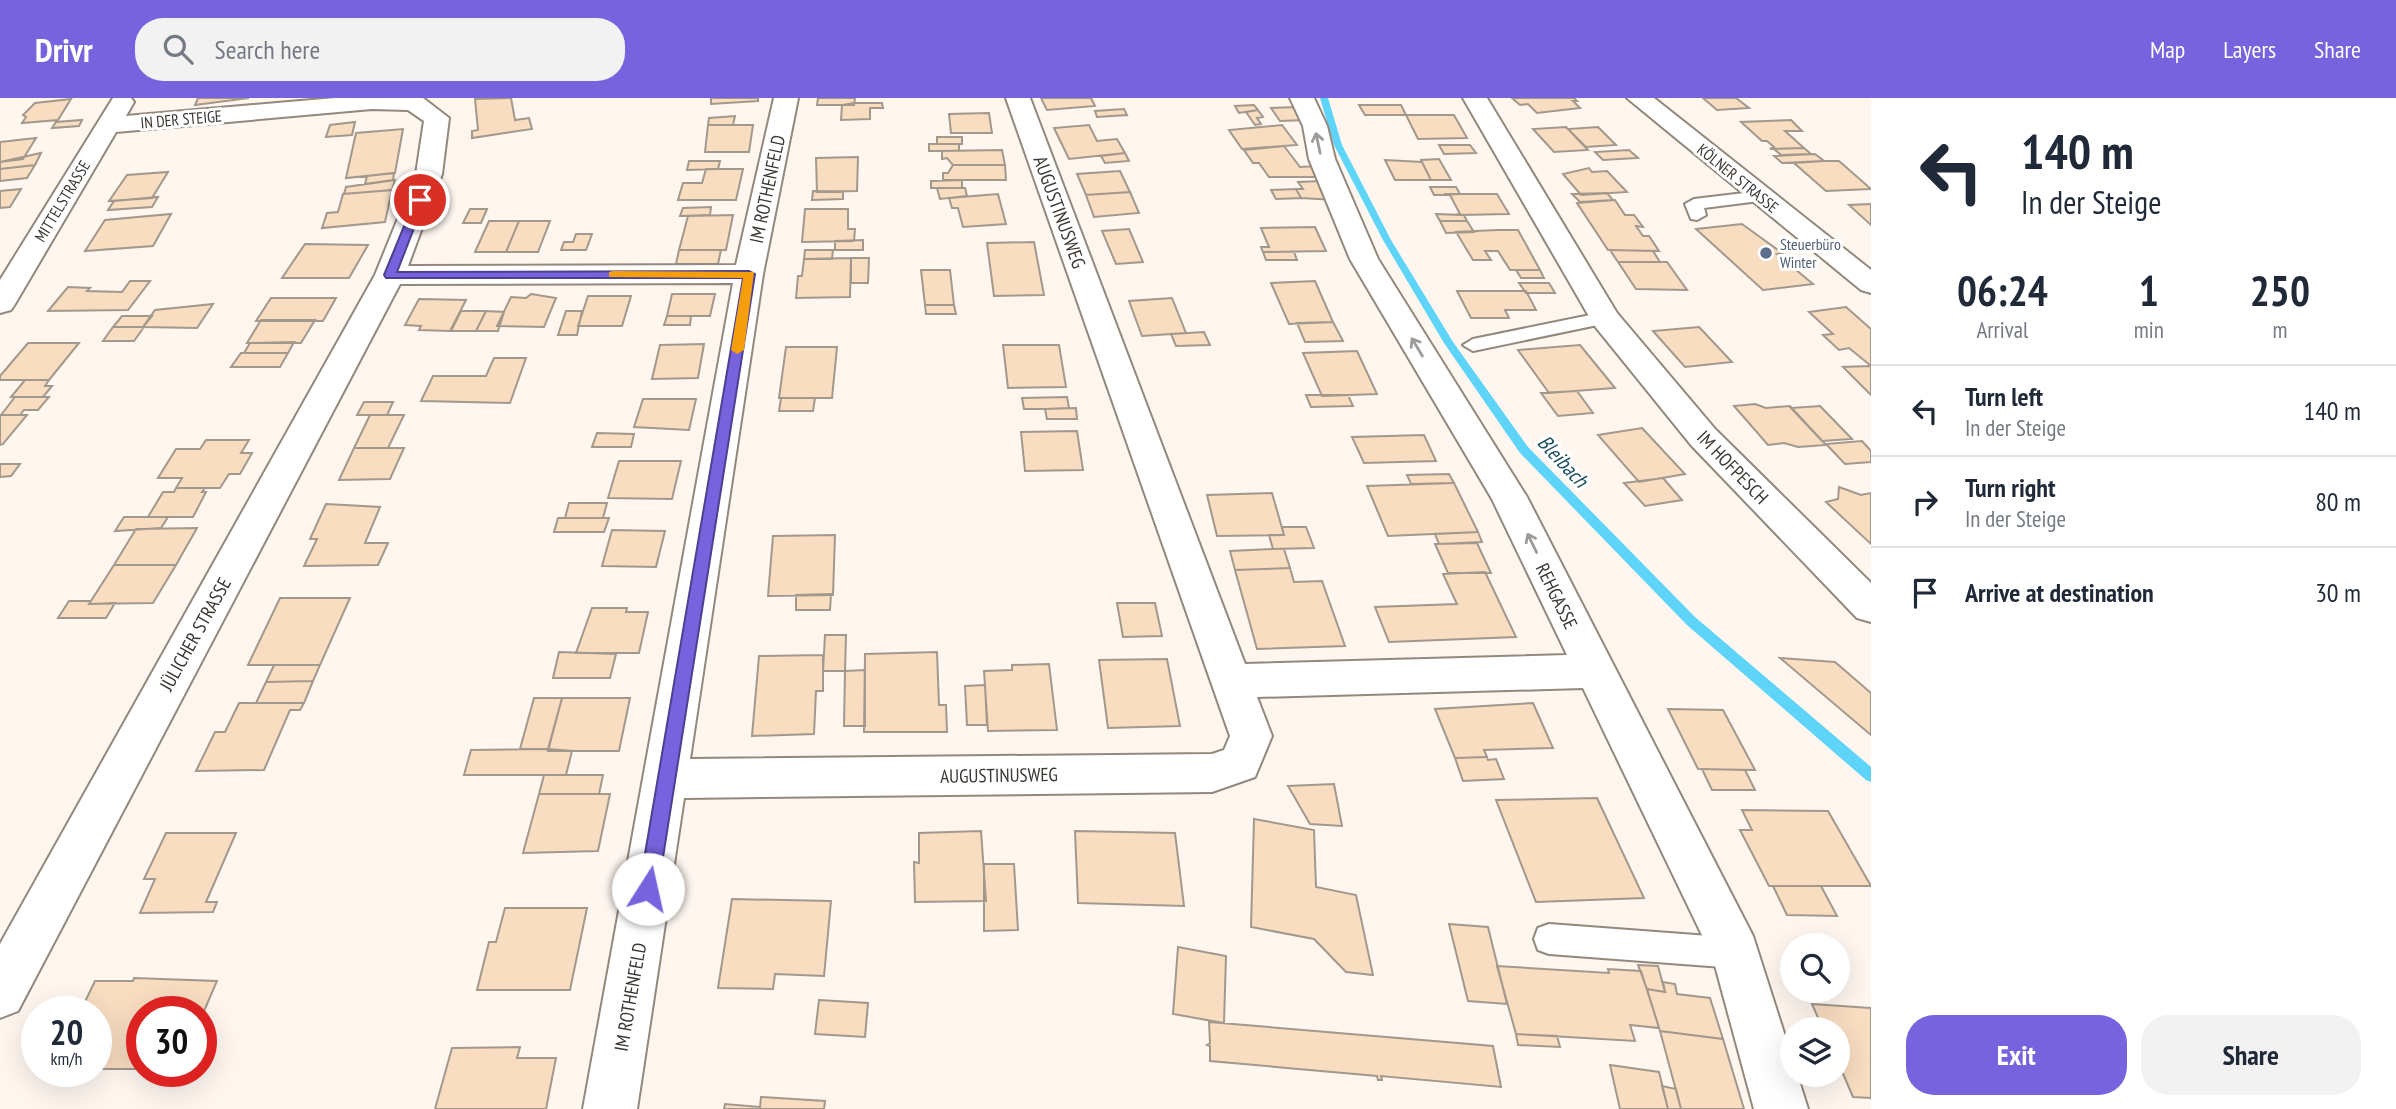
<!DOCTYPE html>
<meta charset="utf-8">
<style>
body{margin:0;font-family:"PT Sans Narrow",sans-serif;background:#f2f2f3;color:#1f2937;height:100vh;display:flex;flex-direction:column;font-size:26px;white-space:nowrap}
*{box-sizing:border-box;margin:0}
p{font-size:23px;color:#747a83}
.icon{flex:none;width:38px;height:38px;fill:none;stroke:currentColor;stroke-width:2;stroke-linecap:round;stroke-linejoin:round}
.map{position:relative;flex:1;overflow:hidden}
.sheet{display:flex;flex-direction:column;background:#fff;width:525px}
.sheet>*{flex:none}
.top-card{background:#fff;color:#1f2937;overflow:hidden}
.controls{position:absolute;left:1780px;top:835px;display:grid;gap:14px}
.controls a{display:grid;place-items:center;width:70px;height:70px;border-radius:50%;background:#fff;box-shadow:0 7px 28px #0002;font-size:35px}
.speed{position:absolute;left:21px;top:898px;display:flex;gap:14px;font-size:35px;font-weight:700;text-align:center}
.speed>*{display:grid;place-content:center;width:91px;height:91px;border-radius:50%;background:#fff;box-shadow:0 7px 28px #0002;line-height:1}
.speed small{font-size:18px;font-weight:400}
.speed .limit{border:10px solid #d22;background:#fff;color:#111}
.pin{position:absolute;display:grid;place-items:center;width:60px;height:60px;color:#fff;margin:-30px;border:4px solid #fff;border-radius:50%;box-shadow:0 2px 7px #0007}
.me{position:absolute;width:77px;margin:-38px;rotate:10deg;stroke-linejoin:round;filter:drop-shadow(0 0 5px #0008)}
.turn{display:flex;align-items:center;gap:24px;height:147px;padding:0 35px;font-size:32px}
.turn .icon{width:91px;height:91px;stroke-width:2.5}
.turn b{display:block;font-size:49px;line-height:60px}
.eta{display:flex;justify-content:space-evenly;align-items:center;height:119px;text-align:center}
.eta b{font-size:42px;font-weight:700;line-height:49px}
.cta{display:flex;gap:14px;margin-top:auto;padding:14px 35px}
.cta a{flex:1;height:80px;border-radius:28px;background:#7763dd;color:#fff;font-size:28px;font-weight:700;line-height:80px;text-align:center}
.cta a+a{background:#f2f2f3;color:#1f2937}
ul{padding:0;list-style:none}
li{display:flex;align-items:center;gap:21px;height:91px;padding:0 35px;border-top:2px solid #e0e1e3}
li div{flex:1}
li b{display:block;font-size:26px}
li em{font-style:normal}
header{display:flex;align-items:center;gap:42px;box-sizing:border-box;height:98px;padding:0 35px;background:#7763dd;color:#fff}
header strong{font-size:33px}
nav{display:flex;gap:38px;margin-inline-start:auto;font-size:24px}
.search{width:490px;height:63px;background:#f2f2f3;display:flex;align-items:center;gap:18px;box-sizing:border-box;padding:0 24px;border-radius:28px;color:#747a83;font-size:26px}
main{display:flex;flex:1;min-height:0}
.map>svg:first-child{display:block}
</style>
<header>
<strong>Drivr</strong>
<div class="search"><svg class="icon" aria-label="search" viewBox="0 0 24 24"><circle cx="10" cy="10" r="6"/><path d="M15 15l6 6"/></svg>Search here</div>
<nav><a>Map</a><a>Layers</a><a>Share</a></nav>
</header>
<main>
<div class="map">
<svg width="1871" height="1011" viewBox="0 0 1871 1011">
<rect width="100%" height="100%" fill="#fef6ef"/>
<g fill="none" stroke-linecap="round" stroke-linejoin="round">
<!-- stream -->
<path fill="#5dd4f8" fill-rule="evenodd" d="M1320 0H1328L1342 47 1391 142 1453 244 1528 349 1695 519 1871 669V684L1866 682 1687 527 1520 355 1444 245 1383 142 1334 47Z"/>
</g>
<!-- building -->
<path fill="#f8ddc1" stroke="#a3988c" stroke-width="2" d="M198 0H249L195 7Z
M511 0 515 22 529 20 532 31 472 40V33L478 32 475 1Z
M711 0H758V3L711 6Z
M818 0H855L854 7H817Z
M1041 0H1091L1095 8 1047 12Z
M1512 0H1574L1577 3H1573L1580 10 1537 15 1528 6 1520 7Z
M1703 0H1736L1749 10 1717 12Z
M71 1 58 22 22 25 26 19 23 17 35 5Z
M854 5H882L883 10H870V21L841 22 842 7Z
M1254 7 1258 12 1239 15 1235 8Z
M1359 7H1401L1406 17H1365Z
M1296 9 1305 22 1280 23 1271 10Z
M1124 11 1127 17 1097 19 1095 13Z
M1258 12 1263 19 1257 20 1261 26 1255 27 1246 14Z
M989 15 992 35H951L949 16Z
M1406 17H1454L1467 40 1418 41Z
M735 18 733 27H708L709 20Z
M82 22 79 28 52 30 56 24Z
M1791 22 1802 33H1785L1804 50 1770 51 1774 49 1767 43H1762L1741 24Z
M355 24 352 37 326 39 330 27Z
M708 27H753L749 54H705Z
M1089 27 1097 43 1117 41 1125 55 1069 61 1054 30Z
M1282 27 1297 47 1242 51 1229 32Z
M1566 29 1588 52 1554 54 1533 31Z
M1598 29 1616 47 1586 49 1568 31Z
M403 31 395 75 346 80 356 35Z
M937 39H962V46H937Z
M36 40 23 61 0 64V44Z
M929 46H959V53H929Z
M1439 47H1470L1476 55 1444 56Z
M1284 48 1300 69 1317 68 1323 79H1269L1259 65H1253L1244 52Z
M1804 50 1811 56 1781 57 1774 51Z
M1002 52 1005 67H953L947 60 942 61V53Z
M1629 52 1638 60 1603 62 1595 54Z
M41 55 35 67 0 71V64Z
M1125 55 1129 63 1105 65 1101 58Z
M1815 56 1824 63 1782 65 1774 58Z
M858 59 857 93 817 94 816 60Z
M1439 61 1451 82H1431L1421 62Z
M1385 62 1422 64 1431 82H1395Z
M689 63H720L718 71 687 72Z
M1824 63H1839L1871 91 1826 93 1794 65Z
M35 67 27 80 0 83V71Z
M953 67H1005L1006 82H943V75H948Z
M1589 70 1592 74 1607 73 1627 94 1581 97 1563 76Z
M706 71H743L736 102H678L683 85H702Z
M1120 73 1130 94 1086 97 1077 76Z
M168 74 152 100 109 103 127 77Z
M394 75 393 82 365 86 367 78Z
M395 82 392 92 344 96 346 89Z
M962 82V90H931V83Z
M1323 83 1334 102 1301 100 1296 91H1303L1298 84Z
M1430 89H1456L1460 96 1434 97Z
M937 90H965L967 98 940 101Z
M21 91 10 109 0 110V93Z
M1296 91 1301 100 1276 101 1271 92Z
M392 92 385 124 322 130 327 115 338 114 343 96Z
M813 93 843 94V101L812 102Z
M1130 94 1139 115 1094 119 1086 97Z
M1607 95 1613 102 1580 104 1572 96Z
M998 96 1006 126 963 129 958 110H952L949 100Z
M1444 96H1497L1509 116 1456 117 1460 116 1450 97Z
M158 99 152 109 108 112 114 103Z
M1615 102 1625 117H1634L1643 129 1636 128 1643 138H1649L1659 153 1608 152 1577 105Z
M1871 106V127L1849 107Z
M711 109 710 117 680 118 683 110Z
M470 111H487L481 125H463Z
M805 111H848V131H855L854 143 802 144Z
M171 116 153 148 85 153 105 122Z
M1436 116 1464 117 1467 123H1440Z
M733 117 726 152H679L688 118Z
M489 123H519L506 154H475Z
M519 123H550L538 154H506Z
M1440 123H1467L1474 134 1446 135Z
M1742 126 1782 155 1777 156 1813 186 1763 192 1696 131Z
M1315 129 1326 153 1263 154 1261 149H1269L1261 130Z
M1129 131 1143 164 1116 166 1102 133Z
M1497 132H1518L1540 172H1510L1498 153H1485L1491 162H1473L1456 134Z
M576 136H592L586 152H561L564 144H573Z
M863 142V152H835V143Z
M1034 144 1044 197 994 198 987 145Z
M305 146 368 147 349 180H282Z
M679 152H721L718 166H676Z
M805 152H833L832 161H804Z
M1610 152 1653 153 1660 164H1668H1618Z
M1263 154H1294L1297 162H1266Z
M851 160H869L868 185H851Z
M851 160 850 199 796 200 798 178H802L804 161Z
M1618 164H1667L1687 192 1636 191Z
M921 172H950L954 207H925Z
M1516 172H1540L1544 180H1521Z
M130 183H150L128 212 48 213 68 189 90 190 87 193 122 194Z
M1315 183 1333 224 1289 226 1271 185Z
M1519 185H1549L1555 195H1526Z
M1457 193H1526L1536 212H1505L1509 220H1471Z
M531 196 556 200 544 229 497 228 511 199 526 200Z
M672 196H715L710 218H667Z
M588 198H631L622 228H578Z
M271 200H336L323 223H256Z
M1172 200 1186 235 1142 238 1129 203Z
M419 201 466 202 450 233 419 232 421 228 405 227Z
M213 206 197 230 143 229 155 212Z
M925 207H954L956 216H926Z
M1846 209 1871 231V268L1849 250 1839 252 1823 237 1833 236 1809 214Z
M461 213H486L476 233H451Z
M486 213 504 214 498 233H476Z
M566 213H582L577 237H558Z
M122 218H152L143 229H113Z
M667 218H691L690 227H664Z
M261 222H315L301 245H247Z
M1333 224 1343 243 1305 244 1297 225Z
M113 229H144L134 243H103Z
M1699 229 1732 264 1685 269 1653 233Z
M1204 234 1210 247 1176 248 1171 236Z
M294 244 288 255H244L250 245Z
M28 245H79L49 282H0V278Z
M704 246 698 280 652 281 660 247Z
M1003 247H1059L1066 289 1008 290Z
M1580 247 1615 290 1549 295 1518 252Z
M786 249H837L832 300H779Z
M1357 253 1377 296 1322 298 1303 255Z
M241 255H288L280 269H231Z
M494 260H526L510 305 421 303 433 278H486Z
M1870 268H1871V297L1843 269Z
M25 282H49L45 288H52L43 299H11Z
M1577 293 1593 315 1558 318 1541 295Z
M1306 297H1348L1353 308 1311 309Z
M15 299H49L38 312H24L20 317H1Z
M1067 299 1069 310 1045 311H1024L1022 300Z
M781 300H815L813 313H779Z
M643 301H696L689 332 634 329Z
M364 304H393L387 317H357Z
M1755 306 1766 310 1790 308 1826 347 1798 349 1784 345 1768 347 1734 308Z
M1820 308 1852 341 1822 343 1791 310Z
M1076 310 1077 321H1047L1045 311Z
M0 317H27L3 346 0 347Z
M370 317H404L388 350H354Z
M1642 330 1685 376 1639 384 1598 337Z
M1077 333 1083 372 1025 373 1021 334Z
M597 335 634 336 631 349H592Z
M1424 337 1436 363 1364 365 1352 339Z
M206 342H249L241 355H252L240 376H229L220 390H176L182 380H158L176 351H200Z
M1862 343 1871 353V364L1845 366 1826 346Z
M354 350H404L390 381 339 382Z
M619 363H681L672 401 608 400Z
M0 366H20L11 378 0 379Z
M1449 376 1454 385 1411 386 1407 377Z
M1663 380 1682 402 1645 408 1624 385Z
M1454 385 1478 434 1388 438 1367 388Z
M1839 389 1861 397 1871 395V446L1826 404 1838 401Z
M176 390H205L202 394H206L193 419H148L163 394H174Z
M1272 395 1284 437 1217 438 1207 397Z
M569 405H607L603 420H565Z
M326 406 380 409 365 445H388L378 467 304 468 317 441H310Z
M124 419H168L161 430 115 433Z
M558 420H609L604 434H554Z
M1282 429H1306L1314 450 1273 451 1269 437H1284Z
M197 430 176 467H114L136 431Z
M612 432 665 433 656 469 602 468Z
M1478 434 1482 444 1439 446 1435 436Z
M835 437 833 497 768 498 773 438Z
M1477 445 1491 475H1448L1435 446Z
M1273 451H1284L1290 470 1235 472 1230 453Z
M114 467H176L153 505 89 506Z
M1290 470 1294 484 1322 483 1345 548 1257 551 1235 472Z
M1485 474 1516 539 1389 544 1375 509 1457 506 1443 476Z
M831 496 830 512H796V497Z
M280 500H350L320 567H248Z
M69 503H91L89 506 115 505 106 520H58Z
M1117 505H1155L1162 538 1123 539Z
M592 510H627L626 514H648L639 555H576Z
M825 537H846L845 573H823Z
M559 554 616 556 610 580H553Z
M937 554 939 607H946L947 634H864L865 556Z
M823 557V593H816L814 636 752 638 759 558Z
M1780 560 1835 564 1871 595V637Z
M1167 561 1180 628 1108 630 1099 562Z
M1049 566 1057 632 988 633 984 573 1012 572V567Z
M274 567H320L313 583 266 584Z
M865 572V628H844L845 573Z
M313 583 304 605H256L266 584Z
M985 587 987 627H967L965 588Z
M534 600H562L548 651H520Z
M562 600H630L619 653H548Z
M239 605H304L300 612H290L264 672 196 673 215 634H225Z
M1533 605 1553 650 1484 652 1487 659 1455 660 1435 611Z
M1668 611 1723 612 1755 672 1698 671Z
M548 651 572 653 566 677H464L471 652Z
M1487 659 1488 662 1496 661 1504 681 1463 683 1455 660Z
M1702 671 1745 672 1755 692H1712Z
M544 677H603L599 696H539Z
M1334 686 1342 728 1310 726 1288 688Z
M539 696H610L598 753 523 755Z
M1597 700 1644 800 1536 804 1496 702Z
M1742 712 1828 713 1871 788H1769L1740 732H1752Z
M1254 721 1314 732 1316 789 1356 797 1373 877 1346 874 1314 841 1251 829Z
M981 733 986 803 915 804 914 764 919 765V735Z
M1075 733 1175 735 1184 808 1078 805Z
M166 735H236L206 804H217L213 814 140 815 155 781H144Z
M984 766H1014L1018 832 984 833Z
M1773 788H1821L1837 818 1787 817Z
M732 801 831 803 824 878 775 876 773 891 718 890Z
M505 810H587L570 892H477L489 844H496Z
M1449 826 1488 829 1507 906 1468 903Z
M1178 849 1226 858 1224 925 1173 916Z
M1638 867 1658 868 1665 894 1647 891Z
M1497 868 1609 875 1608 871 1641 873 1659 930 1630 927 1635 943 1516 936Z
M134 880 217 883 201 920V914H142V971H96V914H80L95 883H133Z
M1663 884 1675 886 1677 896 1710 900 1723 941 1660 933 1647 891 1665 894Z
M819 902 868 905 865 939 815 936Z
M1812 906 1871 910V1000L1853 999 1838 964V931H1823Z
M1209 924 1493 948 1501 989 1381 978 1382 982H1378L1377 978 1210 963V948L1207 947 1210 945Z
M1660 933 1723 941 1744 1011H1681Z
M1516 936 1557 938 1560 949 1518 947Z
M520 949 517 960H556L546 1011H435L452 950Z
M1610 967 1659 974 1668 1011H1620Z
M1662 988 1676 991 1681 1011H1668Z
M761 999 825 1003 824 1011H724L725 1006 760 1009Z"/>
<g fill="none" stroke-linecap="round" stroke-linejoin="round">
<!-- service casing -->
<g stroke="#93887c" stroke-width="4">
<path id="service" d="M1761 93 1770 98 1767 102 1704 110 1706 117 1697 122 1691 121 1685 106 1694 101Z
M1605 214 1615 220 1612 224 1473 253 1463 247 1473 241Z
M1549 826 1736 840 1747 844 1751 855 1747 866 1736 870 1549 856 1538 852 1534 841 1538 830Z"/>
</g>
<!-- minor casing -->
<g stroke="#93887c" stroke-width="4">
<path id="minor" d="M113 0H131L134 4 126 18 335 0H423L449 20 442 76 408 168 736 167 774 0H798L763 176 690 661 1212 656 1224 652 1230 638 1006 0H1030L1245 566 1567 557 1492 401 1350 161 1309 61 1303 28 1290 0H1314L1327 28 1335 61 1378 161 1527 399 1753 838 1792 960V976H1797L1808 1011H1754L1713 860 1583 590 1257 599 1272 638 1255 679 1212 694 684 700 637 1011H583L733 185 400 186 18 913 0 920V846L375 177 416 76 424 23 408 12 372 11 116 34 15 206 11 212 0 215V182Z
M1463 0H1487L1617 215 1715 331 1871 485V524L1857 520 1691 347 1594 227Z
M1627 0H1654L1871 172V195L1861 192Z"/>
</g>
<!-- service -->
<use href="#service" fill="#fff" fill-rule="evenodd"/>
<!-- minor -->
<use href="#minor" fill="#fff" fill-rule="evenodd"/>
</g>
<!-- one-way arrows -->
<defs><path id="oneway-shaft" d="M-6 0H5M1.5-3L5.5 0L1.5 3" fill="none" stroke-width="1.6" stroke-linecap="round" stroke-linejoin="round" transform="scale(1.75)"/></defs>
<g stroke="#9e9b98">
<use href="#oneway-shaft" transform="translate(1318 45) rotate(-102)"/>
<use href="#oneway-shaft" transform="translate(1417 249) rotate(-121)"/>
<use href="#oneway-shaft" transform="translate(1532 445) rotate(-116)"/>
</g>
<!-- route -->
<path fill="#7763dd" stroke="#4d4090" stroke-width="2" d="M416 99 425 102 397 174 749 173 755 176 658 791 655 798 648 801 641 798 639 791 743 180H386L384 177Z"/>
<!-- slow -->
<path fill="#f59e0b" d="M613 173 754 174 744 252 737 256 731 252 743 180 609 179V174Z"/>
<!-- markers -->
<circle fill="#5c6f8a" stroke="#fff" stroke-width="2.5" cx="1766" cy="155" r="7"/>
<g text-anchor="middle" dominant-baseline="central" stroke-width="6" stroke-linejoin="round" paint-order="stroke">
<!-- far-street labels -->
<g font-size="16" fill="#3c3732" stroke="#fff">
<text transform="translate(181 21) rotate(-5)">IN DER STEIGE</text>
<text transform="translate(1738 80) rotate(39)">KÖLNER STRASSE</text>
<text transform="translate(62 103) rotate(-59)">MITTELSTRASSE</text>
</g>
<!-- far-service labels -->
<g font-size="16" fill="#4e5e75" stroke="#fff" text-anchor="start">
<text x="1780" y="146">Steuerbüro<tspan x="1780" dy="18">Winter</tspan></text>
</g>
<!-- street labels -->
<g font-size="19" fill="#3c3732" stroke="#fff">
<text transform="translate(767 91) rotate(-78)">IM ROTHENFELD</text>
<text transform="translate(1060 114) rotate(70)">AUGUSTINUSWEG</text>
<text transform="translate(1733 369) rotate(46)">IM HOFPESCH</text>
<text transform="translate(1557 498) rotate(64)">REHGASSE</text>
<text transform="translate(195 536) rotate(-61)">JÜLICHER STRASSE</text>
<text transform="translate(999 677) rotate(-1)">AUGUSTINUSWEG</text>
<text transform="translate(630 899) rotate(-80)">IM ROTHENFELD</text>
</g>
<!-- water labels -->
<g font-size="21" font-style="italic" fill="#1d505f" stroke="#fff">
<text transform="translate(1563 363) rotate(47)">Bleibach</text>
</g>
</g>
</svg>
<div class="controls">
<a><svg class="icon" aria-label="search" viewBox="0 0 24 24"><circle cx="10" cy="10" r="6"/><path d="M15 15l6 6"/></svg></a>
<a><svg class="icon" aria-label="layers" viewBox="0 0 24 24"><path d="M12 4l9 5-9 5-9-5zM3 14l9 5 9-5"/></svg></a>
</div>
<div class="speed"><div>20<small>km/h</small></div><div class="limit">30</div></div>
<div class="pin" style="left:420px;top:102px;background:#d93025"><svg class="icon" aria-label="arrive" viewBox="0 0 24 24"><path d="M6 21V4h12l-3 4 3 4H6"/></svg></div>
<svg class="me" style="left:648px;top:791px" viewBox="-20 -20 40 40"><circle r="19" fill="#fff"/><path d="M0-13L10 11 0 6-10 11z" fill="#7763dd"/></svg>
</div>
<section class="sheet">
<div class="top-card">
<div class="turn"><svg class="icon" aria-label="left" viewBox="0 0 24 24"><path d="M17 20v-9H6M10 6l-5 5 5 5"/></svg><div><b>140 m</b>In der Steige</div></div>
</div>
<div class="eta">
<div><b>06:24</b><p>Arrival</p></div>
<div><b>1</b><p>min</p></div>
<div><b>250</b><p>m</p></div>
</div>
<ul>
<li><svg class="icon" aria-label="left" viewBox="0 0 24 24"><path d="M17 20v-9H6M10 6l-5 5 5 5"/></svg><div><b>Turn left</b><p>In der Steige</p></div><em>140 m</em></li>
<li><svg class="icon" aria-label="right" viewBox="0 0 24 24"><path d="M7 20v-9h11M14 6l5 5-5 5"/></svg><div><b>Turn right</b><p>In der Steige</p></div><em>80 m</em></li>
<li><svg class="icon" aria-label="arrive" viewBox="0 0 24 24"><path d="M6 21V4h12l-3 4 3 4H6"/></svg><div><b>Arrive at destination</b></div><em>30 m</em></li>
</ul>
<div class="cta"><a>Exit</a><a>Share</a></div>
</section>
</main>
